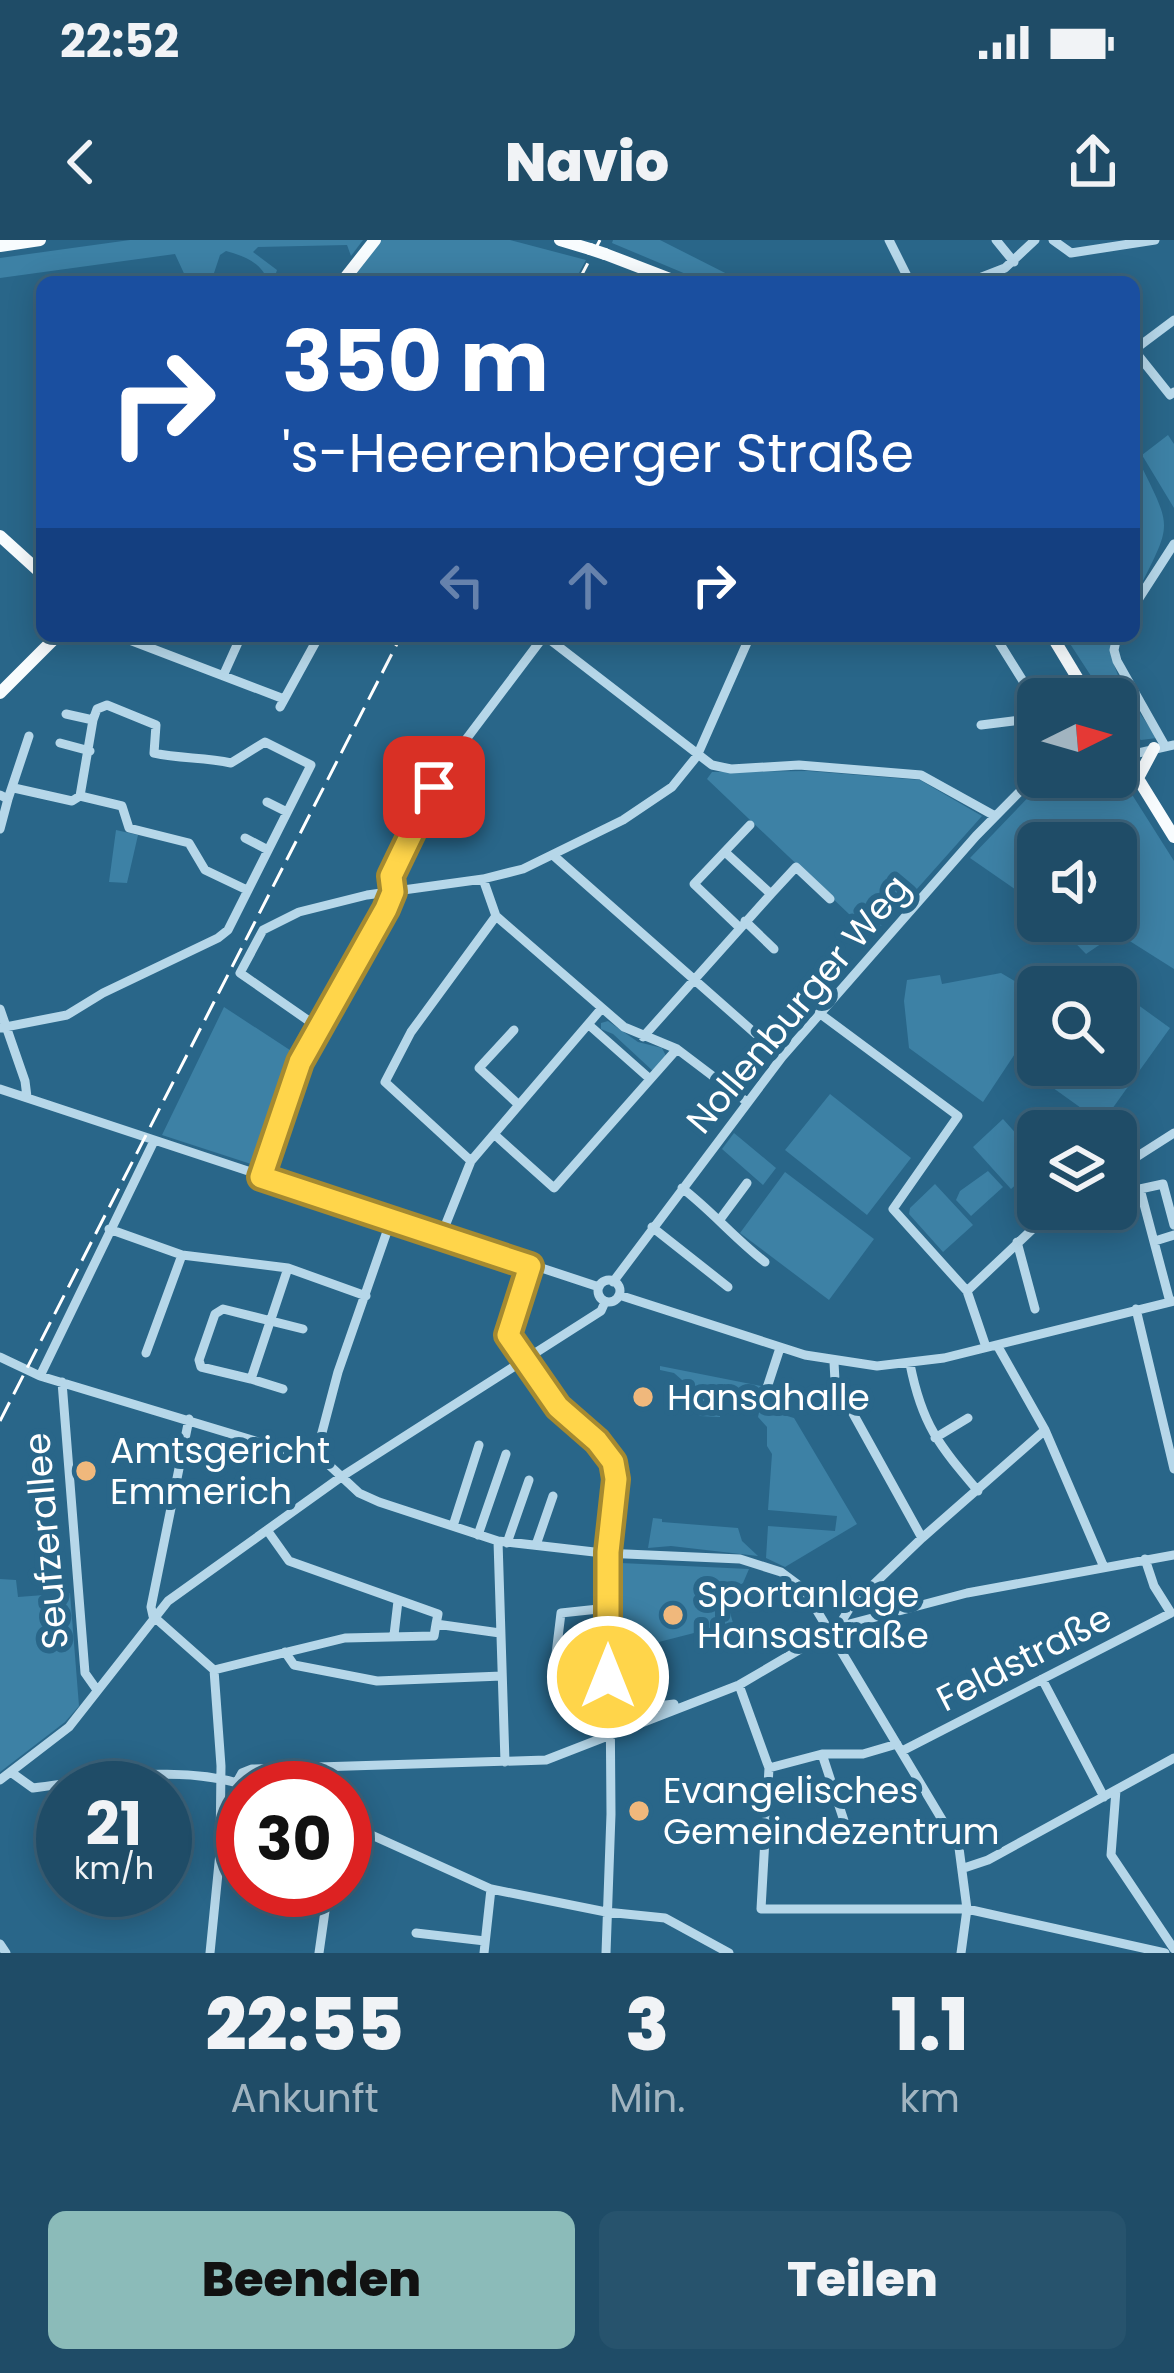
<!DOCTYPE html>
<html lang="de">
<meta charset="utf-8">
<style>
body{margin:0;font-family:Poppins,sans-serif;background:#27536d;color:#f1f3f6;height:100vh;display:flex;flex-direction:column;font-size:45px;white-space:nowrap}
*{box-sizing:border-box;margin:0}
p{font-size:39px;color:#a1b4c0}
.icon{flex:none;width:66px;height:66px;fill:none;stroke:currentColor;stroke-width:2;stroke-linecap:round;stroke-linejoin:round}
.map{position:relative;height:1713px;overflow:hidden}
.panel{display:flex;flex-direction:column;background:#1f4c67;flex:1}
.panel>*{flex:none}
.guide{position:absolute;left:36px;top:36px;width:1104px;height:366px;border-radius:18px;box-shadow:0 6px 30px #0003,0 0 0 3px #3c637b;background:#1a4fa0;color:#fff;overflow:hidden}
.needle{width:78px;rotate:85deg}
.controls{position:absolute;left:1017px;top:438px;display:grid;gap:24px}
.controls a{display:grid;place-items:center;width:120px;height:120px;border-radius:18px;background:#1f4c67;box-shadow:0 6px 30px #0003,0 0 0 3px #3c637b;font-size:60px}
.speed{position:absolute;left:36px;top:1521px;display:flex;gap:24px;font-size:60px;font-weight:700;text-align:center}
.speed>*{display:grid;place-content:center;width:156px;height:156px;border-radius:50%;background:#1f4c67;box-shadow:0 6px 30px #0003,0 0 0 3px #3c637b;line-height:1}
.speed small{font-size:30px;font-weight:400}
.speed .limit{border:18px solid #d22;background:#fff;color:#111}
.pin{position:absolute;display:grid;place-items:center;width:102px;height:102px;color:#fff;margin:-51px;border-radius:24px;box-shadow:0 6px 18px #0006}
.me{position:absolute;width:132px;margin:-66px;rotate:0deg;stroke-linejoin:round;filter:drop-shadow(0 0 9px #0008)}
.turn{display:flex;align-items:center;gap:42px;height:252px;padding:0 48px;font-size:54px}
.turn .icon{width:156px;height:156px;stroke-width:2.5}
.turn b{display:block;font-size:84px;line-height:102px}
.lanes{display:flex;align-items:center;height:114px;padding:0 48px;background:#0003;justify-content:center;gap:60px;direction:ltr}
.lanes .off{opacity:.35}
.eta{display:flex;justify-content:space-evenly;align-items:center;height:204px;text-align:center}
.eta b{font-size:72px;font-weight:800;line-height:84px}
.action{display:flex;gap:24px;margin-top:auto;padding:24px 48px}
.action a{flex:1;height:138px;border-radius:18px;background:#8bbbb9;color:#111;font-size:48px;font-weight:800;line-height:138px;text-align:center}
.action a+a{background:#27536d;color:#f1f3f6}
.status{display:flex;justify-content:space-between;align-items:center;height:84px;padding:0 60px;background:#1f4c67;direction:ltr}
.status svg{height:33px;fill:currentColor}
header{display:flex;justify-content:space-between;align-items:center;height:156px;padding:0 48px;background:#1f4c67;font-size:54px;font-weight:800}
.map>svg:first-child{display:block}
</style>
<div class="status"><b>22:52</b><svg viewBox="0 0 49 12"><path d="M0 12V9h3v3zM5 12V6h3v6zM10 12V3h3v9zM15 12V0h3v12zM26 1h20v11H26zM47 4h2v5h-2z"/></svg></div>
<header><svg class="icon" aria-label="back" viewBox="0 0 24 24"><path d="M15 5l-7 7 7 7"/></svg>Navio<svg class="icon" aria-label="share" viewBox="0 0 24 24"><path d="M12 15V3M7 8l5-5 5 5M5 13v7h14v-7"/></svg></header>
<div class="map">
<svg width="1174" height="1713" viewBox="0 0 1174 1713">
<rect width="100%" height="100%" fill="#296689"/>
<!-- green -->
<path fill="#3d81a5" d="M130 0H363L351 16 347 5 258 7 253 12 277 30 274 39 268 42C263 23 244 16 226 11L220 15 211 42H188L175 14 0 38V18Z
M381 0H510L586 20 574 42H348Z
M613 0H660L743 42H705L612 3Z
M1168 195 1174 204V268L1142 215Z
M1134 211C1174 294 1174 277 1134 359Z
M1065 396H1112C1105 430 1139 470 1157 498L1141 500C1124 487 1116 480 1116 459H1106Z
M808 531 920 540 982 576 891 678 870 694 707 539 712 532Z
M1119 534 1174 621V729L1117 693 1086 714 1054 681H1116V603H1038V665L970 618 1041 544Z
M116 590 138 595 127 643 109 642Z
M1001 733 1038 755V779L983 862 909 808 904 761 907 740 940 735 942 744Z
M1116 749 1170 788 1102 883 1042 840 1053 825H1116Z
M224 767 299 816 261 922 251 924 162 895Z
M608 781 638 802 662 808 666 816 654 832 613 794 601 789V783Z
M830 854 911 918 867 975 785 910Z
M1003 879 1038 918V925L1011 949 973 907Z
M734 893 776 928 763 945 722 909Z
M988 931 1003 947 971 976 956 960 960 951Z
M785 932 874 999 829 1060 740 993Z
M935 944 973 985 943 1012 909 974 910 968Z
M660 1126 761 1146 756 1166 750 1165 753 1159 746 1151 736 1150 731 1159 721 1154 720 1177 700 1176 696 1171 698 1154 674 1133 660 1130Z
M760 1168 794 1178 857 1284 785 1327 766 1318 768 1286 835 1291 837 1276 768 1270 772 1214 767 1206V1187L758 1177Z
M653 1278 662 1279V1282L738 1288 742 1301 758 1316 671 1306 648 1308Z
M621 1323 749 1329 743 1343 725 1355 733 1383 616 1413 617 1326Z
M0 1339 16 1340 18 1357 70 1353 79 1466 65 1482 0 1532Z"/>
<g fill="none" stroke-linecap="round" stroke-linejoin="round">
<!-- minor -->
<path stroke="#b6d7e9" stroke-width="9" d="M889 0 910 42
M996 0 1014 22
M1053 0 1071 13 1155 0
M969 42 1005 28 1035 0
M1174 80 1134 110 1170 155 1174 152
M1134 366 1174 304
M119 396 284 459
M545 396 712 525 731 529 799 525 921 535 995 576
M995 396 1033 457 1021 480 1038 510
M1117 396 1114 410 1117 421 1165 506
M223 436 241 396
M280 467 319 396
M66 474 93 480
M981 485 1021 480
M60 503 90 511
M1116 518 1174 505
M14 548 72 561 80 556 122 566 129 588 189 603 205 630 247 650
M0 555 8 559 0 589
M8 559 29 496
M267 562 287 572
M245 598 268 610
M554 616 782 817
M483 639 496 676 624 787 677 809 747 862
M771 654 796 627 830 659
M745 681 774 709
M739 687 694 644 750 585
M0 769 25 841 27 857
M819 773 958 876 893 969 967 1051 986 1107
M589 785 650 839
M0 788 67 775 103 753 218 698 228 690 311 525 265 502 231 523C204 517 180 519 154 513L156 485 107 465 97 469 93 480 80 556
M319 788 240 733 263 690 299 672 367 655 483 639 523 629 623 580 672 547 697 516 750 396
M514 790 479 828 519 865
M643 797 771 654 725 612
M0 849 599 1047
M495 895 554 948 677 809
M471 921 385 842 411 792 496 676
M1116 930 1174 893
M261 937 300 822 386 669 393 652 391 636 446 526 544 396
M682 948C713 972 734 998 765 1022
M721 978 747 943
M652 987 728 1047
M109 989 182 1015 288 1028 366 1056
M441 996 471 921 602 768
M1155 1001 1174 995
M1017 1002 1035 1069
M530 1026 508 1095 558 1167 604 1209 613 1223 616 1239 609 1313 611 1574 606 1713
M288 1028 251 1139 201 1127 199 1120 215 1074 223 1069 303 1089
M598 1051a11 11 0 1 1 22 0a11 11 0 1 1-22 0Z
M613 1042 782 817 976 596 1038 533
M967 1051 1038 984 1059 969
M619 1055 805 1115 877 1126 944 1118 1174 1061
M1170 1062 1140 949 1163 944 1174 985
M1136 1069 1174 1229
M997 1105 1045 1190 1103 1325
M146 1113 182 1015
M0 1117 40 1136 315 1219 328 1224 359 1253 379 1262 498 1301 603 1313 740 1319 781 1332 804 1349 959 1608 967 1669 961 1713
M834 1122 835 1141 922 1298
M910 1124C922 1185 939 1205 978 1251
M40 1136 154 901
M251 1139 283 1149
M62 1142 85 1433 97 1450
M762 1163 780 1108
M189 1179 151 1367 153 1376 214 1430 221 1526 220 1613 210 1713
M935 1198 968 1178
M315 1219 338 1132 391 980
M453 1286 479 1205
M267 1290 289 1321 438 1374 436 1384
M478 1295 506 1214
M498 1301 505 1522
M507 1303 529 1240
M536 1305 553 1256
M1145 1319 1154 1346 1171 1373
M838 1387 851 1366 922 1298 1045 1190
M394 1395 398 1361
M285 1412 294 1425 377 1441 502 1436
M214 1430 345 1398 434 1396 436 1384 500 1393
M1042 1439 1104 1557
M739 1445 769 1528 761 1669H967L1165 1713
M566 1447 556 1414 561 1373 608 1368
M619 1471 674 1464
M902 1511 1171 1373
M822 1514 850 1599
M769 1528 822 1514H863L897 1504
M12 1533 33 1548C104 1539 184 1522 253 1548
M0 1540 69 1487 168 1361 341 1237 601 1071 605 1062
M237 1542 242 1533 252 1529 546 1520 739 1445 838 1387 967 1353 1174 1315
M1116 1550 1111 1615 1174 1709
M345 1583 491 1649 606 1672 665 1678 729 1713
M964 1628 988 1620 1174 1518
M416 1693 485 1701
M0 1704 6 1713
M319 1713 328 1650
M484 1713 491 1649"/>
<!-- major -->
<path stroke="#f8fcfe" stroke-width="12" d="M560 0 590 9
M0 6 40 0
M605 14 678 42
M342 42 375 0
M0 296 42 334
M1052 396 1090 459
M0 453 57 396
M1116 503 1174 597
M1138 538 1154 508"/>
<!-- rail -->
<path stroke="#fff" stroke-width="3" stroke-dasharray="21 9" stroke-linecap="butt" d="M578 42 600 0
M0 1181 401 396"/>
<!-- major-bridge -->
<path stroke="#f8fcfe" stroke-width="12" d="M590 9 605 14"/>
</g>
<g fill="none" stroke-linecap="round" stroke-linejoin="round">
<!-- route casing -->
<g stroke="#a68a30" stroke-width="30">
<path id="route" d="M434 547 391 636 393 652 386 669 300 822 261 937 530 1026 508 1095 558 1167 597 1201 613 1222 616 1239 608 1312V1437"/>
</g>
<!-- route -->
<use href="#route" stroke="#ffd54a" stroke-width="21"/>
</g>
<!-- markers -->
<g fill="#f0b87c" stroke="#296689" stroke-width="4.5">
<circle cx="643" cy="1157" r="12"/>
<circle cx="86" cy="1231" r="12"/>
<circle cx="673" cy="1375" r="12"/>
<circle cx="639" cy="1571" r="12"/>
</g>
<g text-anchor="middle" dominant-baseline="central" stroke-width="12" stroke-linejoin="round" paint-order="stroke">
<!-- street labels -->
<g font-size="36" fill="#fff" stroke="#296689">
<text transform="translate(798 764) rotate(-50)">Nollenburger Weg</text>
<text transform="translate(46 1301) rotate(-95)">Seufzerallee</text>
<text transform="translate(1024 1418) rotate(-27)">Feldstraße</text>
</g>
<!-- poi labels -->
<g font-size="36" fill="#fff" stroke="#296689" text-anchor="start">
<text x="667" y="1157">Hansahalle</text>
<text x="110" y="1210">Amtsgericht<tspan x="110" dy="41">Emmerich</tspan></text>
<text x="697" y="1354">Sportanlage<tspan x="697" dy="41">Hansastraße</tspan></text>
<text x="663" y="1550">Evangelisches<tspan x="663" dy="41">Gemeindezentrum</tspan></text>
</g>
</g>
</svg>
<div class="controls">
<a><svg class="needle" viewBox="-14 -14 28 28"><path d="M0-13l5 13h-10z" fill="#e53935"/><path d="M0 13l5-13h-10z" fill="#a1b4c0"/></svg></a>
<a><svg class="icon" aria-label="sound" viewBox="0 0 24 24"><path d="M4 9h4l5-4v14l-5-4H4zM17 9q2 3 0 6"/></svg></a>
<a><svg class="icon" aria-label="search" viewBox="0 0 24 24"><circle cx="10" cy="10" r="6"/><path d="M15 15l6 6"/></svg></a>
<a><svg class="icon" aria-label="layers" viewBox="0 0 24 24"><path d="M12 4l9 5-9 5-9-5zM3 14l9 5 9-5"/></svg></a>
</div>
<div class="speed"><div>21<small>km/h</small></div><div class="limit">30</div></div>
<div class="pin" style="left:434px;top:547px;background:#d93025"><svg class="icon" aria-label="arrive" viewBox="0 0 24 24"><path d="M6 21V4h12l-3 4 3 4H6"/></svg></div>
<svg class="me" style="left:608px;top:1437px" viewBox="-20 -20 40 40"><circle r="17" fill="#ffd54a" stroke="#fff" stroke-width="3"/><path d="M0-11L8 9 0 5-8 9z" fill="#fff"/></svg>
<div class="guide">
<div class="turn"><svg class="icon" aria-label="right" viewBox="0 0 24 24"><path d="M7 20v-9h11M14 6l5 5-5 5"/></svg><div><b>350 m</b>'s-Heerenberger Straße</div></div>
<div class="lanes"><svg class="icon off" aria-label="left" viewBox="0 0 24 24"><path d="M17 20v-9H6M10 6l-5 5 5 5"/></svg><svg class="icon off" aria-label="ahead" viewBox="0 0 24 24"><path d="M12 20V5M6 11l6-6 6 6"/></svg><svg class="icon" aria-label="right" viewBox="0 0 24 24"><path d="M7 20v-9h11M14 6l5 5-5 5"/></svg></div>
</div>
</div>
<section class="panel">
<div class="eta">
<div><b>22:55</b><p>Ankunft</p></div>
<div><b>3</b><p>Min.</p></div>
<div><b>1.1</b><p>km</p></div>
</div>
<div class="action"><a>Beenden</a><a>Teilen</a></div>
</section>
